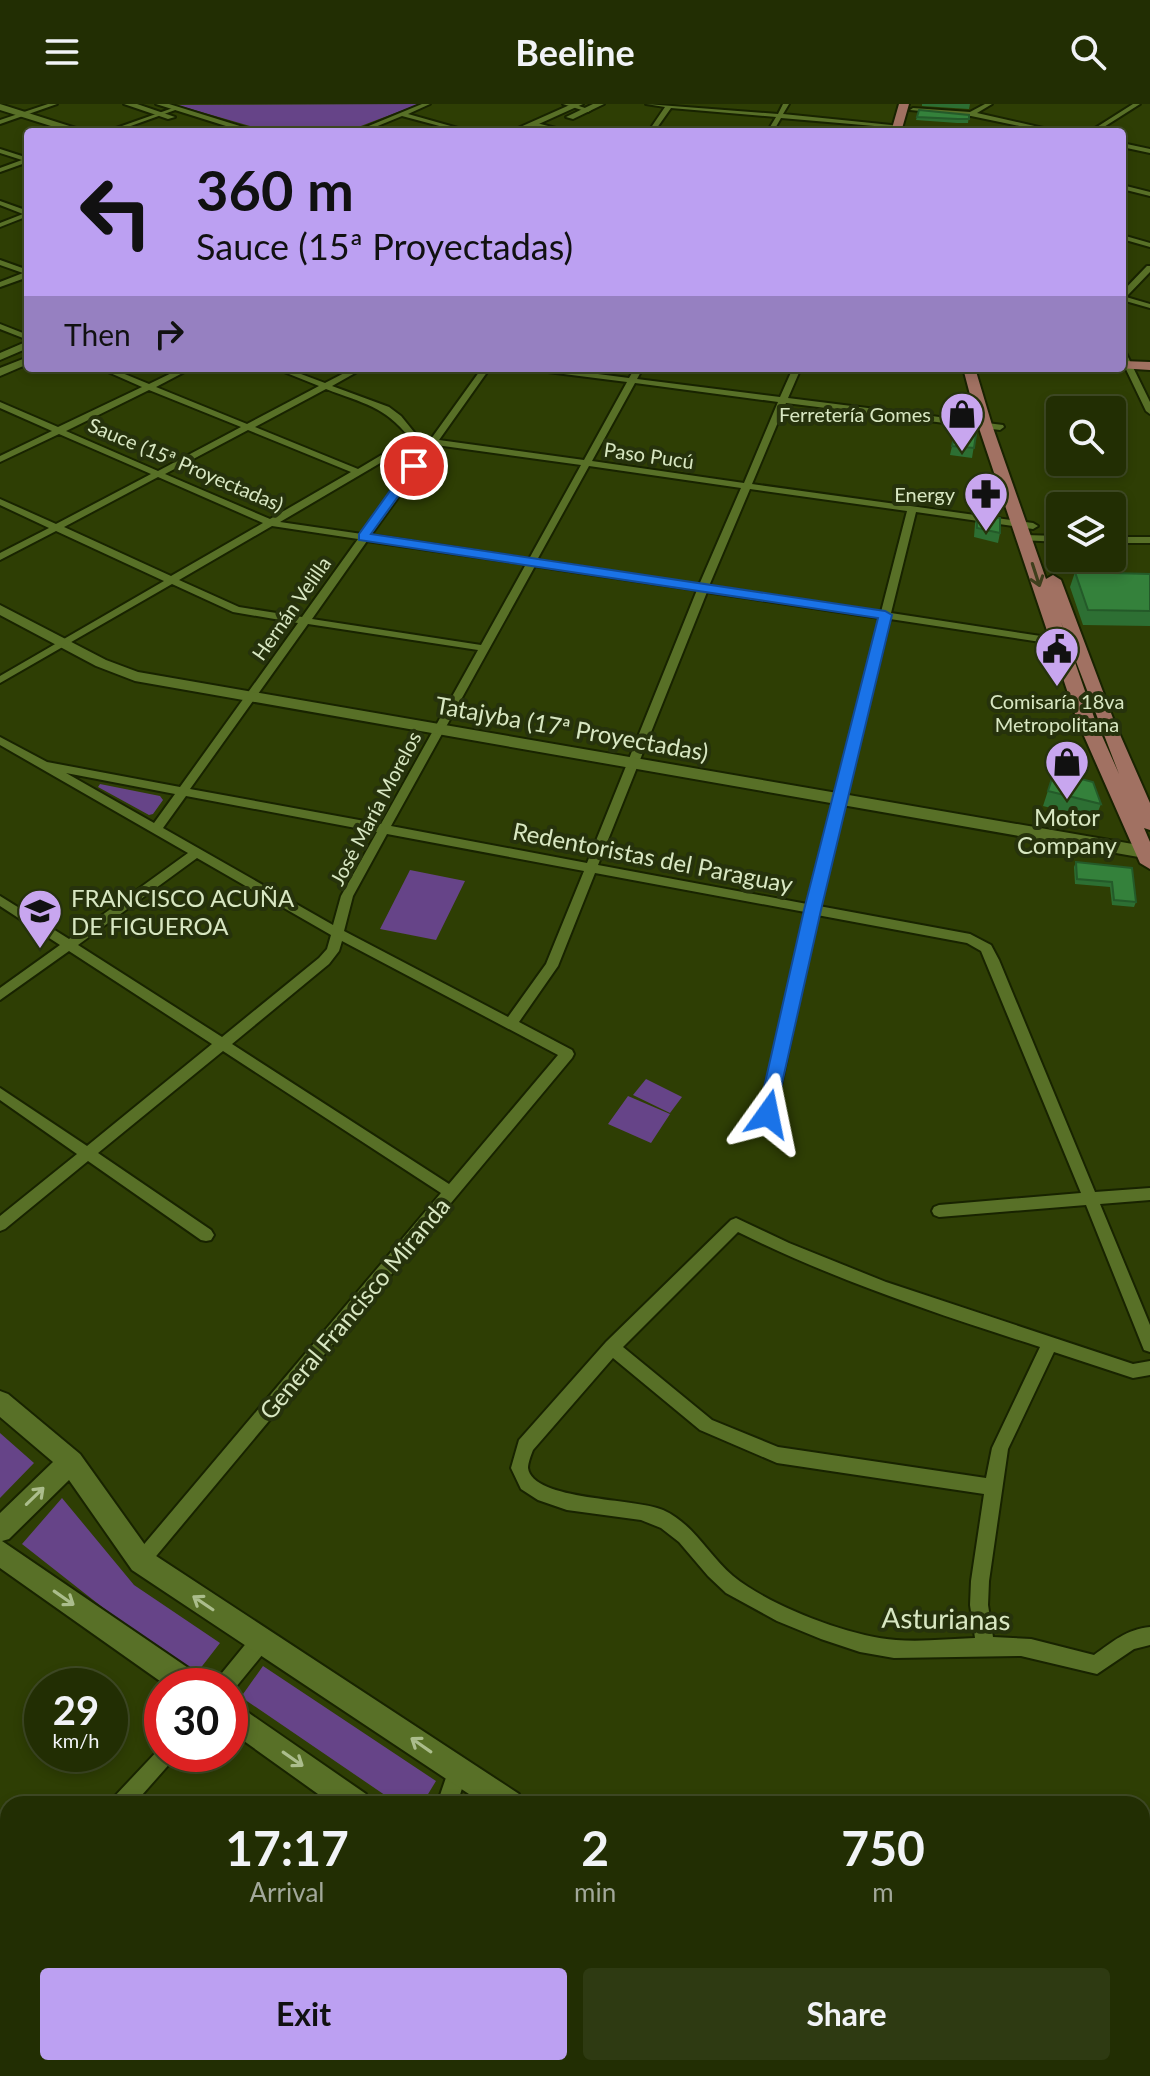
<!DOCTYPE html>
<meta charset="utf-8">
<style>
body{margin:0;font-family:Lato,sans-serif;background:#2e3a12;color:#f1f3f6;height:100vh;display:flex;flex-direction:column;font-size:30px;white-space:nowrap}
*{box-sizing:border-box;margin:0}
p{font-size:26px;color:#a2a89a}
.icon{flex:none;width:44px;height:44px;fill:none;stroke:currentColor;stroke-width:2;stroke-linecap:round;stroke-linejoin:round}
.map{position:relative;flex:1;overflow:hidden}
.drawer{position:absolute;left:0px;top:1692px;width:1150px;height:280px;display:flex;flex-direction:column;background:#222e03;border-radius:24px 24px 0 0;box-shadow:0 4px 12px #0003,0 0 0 2px #3f4a25}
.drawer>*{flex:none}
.hud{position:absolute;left:24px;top:24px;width:1102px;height:244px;border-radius:8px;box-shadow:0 4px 12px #0003,0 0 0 2px #3f4a25;background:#bca0f2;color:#111;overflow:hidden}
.buttons{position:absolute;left:1046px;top:292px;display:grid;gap:16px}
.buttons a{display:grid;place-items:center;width:80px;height:80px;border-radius:8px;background:#222e03;box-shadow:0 4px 12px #0003,0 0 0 2px #3f4a25;font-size:40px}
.speed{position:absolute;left:24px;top:1564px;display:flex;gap:16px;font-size:40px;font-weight:700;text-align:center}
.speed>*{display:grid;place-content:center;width:104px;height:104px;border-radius:50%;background:#222e03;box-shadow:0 4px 12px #0003,0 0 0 2px #3f4a25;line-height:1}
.speed small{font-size:20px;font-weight:400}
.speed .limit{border:12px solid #d22;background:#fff;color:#111}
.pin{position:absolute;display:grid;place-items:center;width:68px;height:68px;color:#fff;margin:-34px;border:4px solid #fff;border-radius:50%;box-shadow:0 2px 8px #0007}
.me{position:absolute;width:88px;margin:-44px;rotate:12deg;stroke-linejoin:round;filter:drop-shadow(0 0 6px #0008)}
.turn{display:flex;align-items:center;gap:28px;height:168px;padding:0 40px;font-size:36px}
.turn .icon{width:104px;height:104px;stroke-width:2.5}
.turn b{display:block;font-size:56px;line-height:68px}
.then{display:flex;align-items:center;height:76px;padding:0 40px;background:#0003;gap:16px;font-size:30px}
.eta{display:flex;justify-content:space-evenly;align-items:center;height:136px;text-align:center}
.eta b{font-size:48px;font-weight:700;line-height:56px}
.action{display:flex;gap:16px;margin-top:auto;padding:16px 40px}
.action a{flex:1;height:92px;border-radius:8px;background:#bca0f2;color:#111;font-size:32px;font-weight:700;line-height:92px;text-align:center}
.action a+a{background:#2e3a12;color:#f1f3f6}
header{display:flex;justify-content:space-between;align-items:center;height:104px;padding:0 40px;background:#222e03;font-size:36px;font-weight:700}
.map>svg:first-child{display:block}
</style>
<header><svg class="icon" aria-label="menu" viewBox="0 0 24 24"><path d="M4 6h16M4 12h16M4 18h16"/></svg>Beeline<svg class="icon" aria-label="search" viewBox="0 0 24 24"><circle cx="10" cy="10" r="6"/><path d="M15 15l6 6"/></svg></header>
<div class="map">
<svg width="1150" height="1972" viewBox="0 0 1150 1972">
<rect width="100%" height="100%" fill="#2e3e04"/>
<!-- green -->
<path fill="#648" d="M419 0 345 28H271L177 1Z
M100 680 160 692 163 696 153 710 149 711 98 683Z
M410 766 465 777 436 836 380 825Z
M646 975 682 993 670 1009 633 991Z
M628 992 670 1010 651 1039 608 1020Z
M0 1329 34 1359 0 1394Z
M62 1394 134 1481 220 1539 196 1570 111 1510 22 1440Z
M263 1562 436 1677 422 1700H398L241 1593Z
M806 1964H881C905 1972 933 1971 959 1969L964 1971 803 1972Z"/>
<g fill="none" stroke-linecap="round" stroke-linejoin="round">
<!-- street casing -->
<g stroke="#182300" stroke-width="4">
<path id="street" d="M48 0H57L0 20V16Z
M422 0H430L408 10 472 28H462L402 12 363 28H354Z
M563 0H573L591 6 588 8Z
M646 0 778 10 783 0H789L783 10 901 22 898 24 781 14 773 28H767L776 13 671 4 654 28H648L665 3Z
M985 0H992L977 9 1061 28H1049L971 12 910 6 913 4 970 8Z
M1133 0H1140L1096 28H1089Z
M173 4 178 5 114 28H105Z
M533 18 567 27 568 28H558L531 21Z
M1122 39 1150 45V49L1122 43Z
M0 45 28 54V58L0 68V64L22 56 0 49Z
M1122 81 1150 88V92L1122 85Z
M0 97 28 107V112L0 123V119L23 110 0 101Z
M1122 131 1150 139V143L1122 135Z
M0 156 28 166V173L0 183V178L23 169 0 161Z
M1147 162H1150V168L1126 193 1150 200V204L1122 196V188Z
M0 220 28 231V236L0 225Z
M1122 247 1126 249 1150 298V310L1146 307 1122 257Z
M99 264H110L149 280 182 264H192L156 283 247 320 319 282 274 264H285L325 279 354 264H364L332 282 389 303 401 312 418 333 431 335 482 264H490L439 336 584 356 627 278 532 266 528 264H551L629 274 635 264H643L637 275 780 293 793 264H801L788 294 1003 321 1004 323 1000 326 786 299 752 380 1033 419 1038 422 1033 425 916 408 891 509 1067 536 1072 539 1067 542 890 515 819 802 970 830 991 841 999 856 1095 1088 1150 1084V1096L1100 1100 1150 1221V1248L1144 1246 1086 1101 939 1113 934 1111 932 1107 934 1103 939 1101 1081 1089 981 847 967 839 817 811 775 1010 773 1014H763L761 1010 805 808 595 769 558 862 519 918 572 946 574 950 572 954 147 1463 141 1466 135 1463 132 1457 135 1451 441 1089 223 947 98 1049 211 1126 214 1131 211 1136 206 1137 201 1136 88 1057 5 1125 0 1127V1112L77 1050 0 996V984L87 1042 212 940 69 847 0 896V884L60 841 0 802V792L69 835 188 749 0 641V633L47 658 180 683 298 519 233 508 172 480 0 579V572L164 477 56 427 0 456V449L49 424 0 401V395L56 420 151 370 59 330 0 358V352L52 327 0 304V298L58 323 142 283ZM635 279 778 298 744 379 592 357ZM326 285C364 300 383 301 410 334L358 365 255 323ZM149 286 241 323 158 367 66 327ZM248 326 351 368 270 415 165 370ZM416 338 428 339 362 430 280 418ZM436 341 581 361 529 455 371 431ZM589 362 741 384 699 481 537 456ZM158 373 263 419 171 472 64 423ZM750 385 907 407 881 508 709 482ZM272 422 358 435 302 513 239 503 179 476ZM367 437 526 460 481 541 312 515ZM535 462 697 486 587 759 391 722ZM707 488 880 514 807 800 598 761ZM308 520 478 546 381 720 190 685ZM66 669 175 690 154 719ZM186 692 377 728 341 792 333 821 163 724ZM387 730 584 767 546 860 508 913 344 827 353 792ZM197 754 331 831 327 845 319 854 222 933 78 841ZM342 837 558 951 449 1080 232 940 329 860 339 847Z
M1024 431 1060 432V438L1021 436 1019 434Z
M1112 433H1150V439H1112Z
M736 1114 789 1139 886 1178 1133 1260 1150 1257V1271L1133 1274 1054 1248 1008 1345 989 1477 988 1501 993 1533 1031 1535 1094 1551C1112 1538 1127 1525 1150 1523V1541L1134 1545 1097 1570 1021 1552 894 1554 860 1548 821 1535 777 1517 726 1489 708 1472 679 1438 661 1424 641 1416 567 1406 538 1396 521 1385 511 1364 519 1336 606 1238 731 1116ZM738 1128C835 1176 937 1210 1040 1243L992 1344 986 1374 778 1343 712 1316 623 1243ZM613 1254 700 1326 777 1359 984 1390 971 1477 970 1501 975 1534C948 1535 922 1538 896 1536 848 1532 770 1502 733 1472 708 1451 694 1420 663 1406 637 1394 532 1397 528 1364 528 1359 531 1351 533 1346Z
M260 1529 267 1531 269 1538 267 1545 231 1589 230 1582H215L217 1575 253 1531Z
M162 1642V1650H175L172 1657 134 1700H111L114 1693Z
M458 1656 465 1659 468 1666 457 1700H437L451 1659Z
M8 1825V1857L0 1862V1829Z
M348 1964H370L368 1972H346Z"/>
</g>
<!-- secondary casing -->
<g stroke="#182300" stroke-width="4">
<path id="secondary" d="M0 0 82 26 83 28H70L0 6Z
M124 0H137L175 13 168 15Z
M156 0H169L259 28H245Z
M572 0H583L521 28H509Z
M593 0H604L573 15 566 13Z
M28 237V244L0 256V249Z
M28 253V260L0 272V264Z
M0 501 106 556 138 568 1150 743V755L135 577 96 562 0 511Z
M0 1287 8 1290 80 1350 150 1448 519 1690 523 1700H484L132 1466 69 1376 9 1435 2 1437 200 1572 203 1582H167L0 1464V1409L53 1358 0 1313Z
M230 1596 366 1690 370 1700H332L230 1627Z
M1150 1898V1928L1142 1930V1900Z
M720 1964H759L763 1972H724Z
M765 1964H797L795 1972H763Z
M967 1964H999L995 1972H963Z"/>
</g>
<!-- primary casing -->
<g stroke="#182300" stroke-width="4">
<path id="primary" d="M899 0H909L901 28H891Z
M1122 257 1150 258V266L1119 264H1122Z
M963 264H975L992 321 1046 475 1053 471 1061 476 1114 617 1150 699V726L1144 724 1150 738V765L1140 759 1077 616 978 321ZM1061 518 1119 670 1095 616Z"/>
</g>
<!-- street -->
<use href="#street" fill="#587027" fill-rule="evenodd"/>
<!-- secondary -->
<use href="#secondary" fill="#587027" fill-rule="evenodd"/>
<!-- primary -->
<use href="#primary" fill="#a17162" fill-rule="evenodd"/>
</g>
<!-- wall -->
<path fill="#2d6f33" d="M922 0H970L969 5 922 2Z
M969 11 968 19H957L916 16 917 13Z
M958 315 978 317 972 354 950 351Z
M977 379 991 400 989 410 975 408V389Z
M977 410 1000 429 998 439 974 433 975 420Z
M1075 468 1150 470V522L1083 521 1070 483Z
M1054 668 1101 700 1095 715 1043 702Z
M1076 758 1132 764 1136 798 1134 803 1112 801 1110 783 1075 780 1074 763Z"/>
<!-- building -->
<path fill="#34813b" stroke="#245a29" stroke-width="2" d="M919 6 969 11V15H958L917 13Z
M958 315 978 317 974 344 952 342Z
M977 379 993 381 991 400 977 398Z
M977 410 1000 414V429L977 424Z
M1075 468 1150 470V507L1088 506Z
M1054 668 1093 678 1101 700 1048 687Z
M1076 758 1132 764 1136 798 1114 796 1112 778 1077 775Z
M521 1964H607L606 1972H518Z"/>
<!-- one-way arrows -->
<defs><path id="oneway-shaft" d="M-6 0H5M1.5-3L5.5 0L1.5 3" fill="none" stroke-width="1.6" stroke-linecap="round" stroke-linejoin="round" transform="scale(2)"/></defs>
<use stroke="#3f3f1d" href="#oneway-shaft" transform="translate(1036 471) rotate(72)"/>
<g stroke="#abbd8c">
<use href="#oneway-shaft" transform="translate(35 1392) rotate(-44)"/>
<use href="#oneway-shaft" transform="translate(64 1494) rotate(35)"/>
<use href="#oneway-shaft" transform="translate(203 1499) rotate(-146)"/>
<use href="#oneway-shaft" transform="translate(421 1641) rotate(-145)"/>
<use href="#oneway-shaft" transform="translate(293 1655) rotate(35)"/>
</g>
<!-- route -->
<path fill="#1a73e8" stroke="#114b97" stroke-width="2" d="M414 358 420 362 371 430 885 507 892 511 821 806 774 1015H761L758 1010 804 806 878 514 359 436V430L410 359Z"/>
<!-- icons -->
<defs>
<g id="shop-pin" transform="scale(2.3)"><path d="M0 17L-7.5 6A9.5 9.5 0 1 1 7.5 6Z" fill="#c8a6ef" stroke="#26320c"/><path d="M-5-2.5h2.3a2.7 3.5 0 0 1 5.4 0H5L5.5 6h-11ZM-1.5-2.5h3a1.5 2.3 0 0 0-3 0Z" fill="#111"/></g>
<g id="pharmacy-pin" transform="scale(2.3)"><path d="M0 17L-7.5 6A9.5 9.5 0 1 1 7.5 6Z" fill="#c8a6ef" stroke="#26320c"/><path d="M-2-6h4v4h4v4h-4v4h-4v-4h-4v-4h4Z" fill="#111"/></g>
<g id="civic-pin" transform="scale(2.3)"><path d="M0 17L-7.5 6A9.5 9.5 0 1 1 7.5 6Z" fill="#c8a6ef" stroke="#26320c"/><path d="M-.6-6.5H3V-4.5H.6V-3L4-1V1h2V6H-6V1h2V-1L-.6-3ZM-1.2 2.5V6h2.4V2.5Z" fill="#111"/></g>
<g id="school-pin" transform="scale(2.3)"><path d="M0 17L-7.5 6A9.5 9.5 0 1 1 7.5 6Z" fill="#c8a6ef" stroke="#26320c"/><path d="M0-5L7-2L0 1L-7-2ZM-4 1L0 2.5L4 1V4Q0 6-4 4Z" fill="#111"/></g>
</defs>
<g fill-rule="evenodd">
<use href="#shop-pin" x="962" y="310"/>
<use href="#pharmacy-pin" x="986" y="390"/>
<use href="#civic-pin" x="1057" y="545"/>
<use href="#shop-pin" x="1067" y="658"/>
<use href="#school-pin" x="40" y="807"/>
</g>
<g text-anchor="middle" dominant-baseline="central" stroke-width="8" stroke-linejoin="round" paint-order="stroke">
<!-- far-poi labels -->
<g font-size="20" fill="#d8e7c2" stroke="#26320c" text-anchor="end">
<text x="931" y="310">Ferretería Gomes</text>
<text x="955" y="390">Energy</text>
<text x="1057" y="597" text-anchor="middle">Comisaría 18va<tspan x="1057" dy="23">Metropolitana</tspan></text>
</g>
<!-- far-street labels -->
<g font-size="20" fill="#d8e7c2" stroke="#26320c">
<text transform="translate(649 351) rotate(8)">Paso Pucú</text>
<text transform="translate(186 360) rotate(23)">Sauce (15ª Proyectadas)</text>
<text transform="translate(291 504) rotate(-55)">Hernán Velilla</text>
<text transform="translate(375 704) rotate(-62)">José María Morelos</text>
</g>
<!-- street labels -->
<g font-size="24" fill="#d8e7c2" stroke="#26320c">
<text transform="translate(572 624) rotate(10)">Tatajyba (17ª Proyectadas)</text>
<text transform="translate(653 753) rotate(11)">Redentoristas del Paraguay</text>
<text transform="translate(354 1204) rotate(-50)">General Francisco Miranda</text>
</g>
<!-- poi labels -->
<g font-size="24" fill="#d8e7c2" stroke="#26320c">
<text x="1067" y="712">Motor<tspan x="1067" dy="28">Company</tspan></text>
<text x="71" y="793" text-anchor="start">FRANCISCO ACUÑA<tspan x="71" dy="28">DE FIGUEROA</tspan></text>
</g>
<!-- near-street labels -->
<g font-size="28" fill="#d8e7c2" stroke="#26320c">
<text transform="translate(946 1514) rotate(1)">Asturianas</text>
</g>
</g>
</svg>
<div class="buttons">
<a><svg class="icon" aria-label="search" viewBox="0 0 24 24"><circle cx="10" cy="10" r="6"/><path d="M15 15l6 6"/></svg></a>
<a><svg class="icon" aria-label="layers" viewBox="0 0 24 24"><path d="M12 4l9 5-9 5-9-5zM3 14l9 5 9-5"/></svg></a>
</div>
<div class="speed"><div>29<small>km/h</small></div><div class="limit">30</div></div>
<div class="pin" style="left:414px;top:362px;background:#d93025"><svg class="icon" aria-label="arrive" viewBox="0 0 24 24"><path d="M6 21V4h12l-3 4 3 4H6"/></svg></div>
<svg class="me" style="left:768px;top:1010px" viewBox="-20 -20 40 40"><path d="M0-17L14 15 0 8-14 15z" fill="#1a73e8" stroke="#fff" stroke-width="4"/></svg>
<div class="hud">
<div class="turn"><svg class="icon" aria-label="left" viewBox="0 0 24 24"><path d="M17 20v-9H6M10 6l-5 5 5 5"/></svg><div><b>360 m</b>Sauce (15ª Proyectadas)</div></div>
<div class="then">Then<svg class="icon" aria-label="right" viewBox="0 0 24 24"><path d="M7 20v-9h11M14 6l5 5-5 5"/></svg></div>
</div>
<section class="drawer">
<div class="eta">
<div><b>17:17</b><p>Arrival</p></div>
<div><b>2</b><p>min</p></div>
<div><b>750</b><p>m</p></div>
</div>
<div class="action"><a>Exit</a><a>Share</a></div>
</section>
</div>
